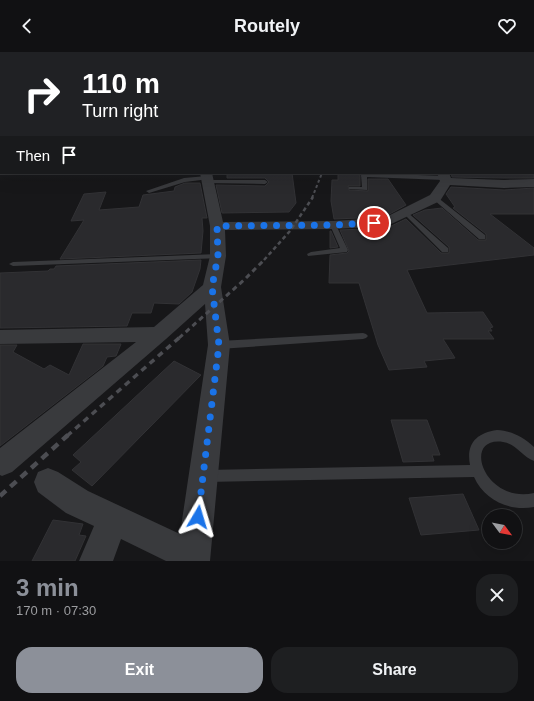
<!DOCTYPE html>
<meta charset="utf-8">
<style>
body{margin:0;font-family:Helvetica,sans-serif;background:#1e1f21;color:#f1f3f6;height:100vh;display:flex;flex-direction:column;font-size:15px;white-space:nowrap}
*{box-sizing:border-box;margin:0}
p{font-size:13px;color:#9c9da0}
.icon{flex:none;width:22px;height:22px;fill:none;stroke:currentColor;stroke-width:2;stroke-linecap:round;stroke-linejoin:round}
.map{position:relative;height:509px;overflow:hidden}
.side{display:flex;flex-direction:column;background:#111113;flex:1}
.side>*{flex:none}
.hud{position:absolute;left:0px;top:0px;width:534px;height:122px;box-shadow:0 4px 16px #0002,0 0 0 1px #303133;background:#202124;color:#fff;overflow:hidden}
.needle{width:26px;rotate:122deg}
.controls{position:absolute;left:482px;top:457px;display:grid;gap:8px}
.controls a{display:grid;place-items:center;width:40px;height:40px;border-radius:50%;background:#111113;box-shadow:0 4px 16px #0002,0 0 0 1px #303133;font-size:20px}
.pin{position:absolute;display:grid;place-items:center;width:34px;height:34px;color:#fff;margin:-17px;border:2px solid #fff;border-radius:50%;box-shadow:0 1px 4px #0007}
.me{position:absolute;width:44px;margin:-22px;rotate:7deg;stroke-linejoin:round;filter:drop-shadow(0 0 3px #0008)}
.turn{display:flex;align-items:center;gap:14px;height:84px;padding:0 16px;font-size:18px}
.turn .icon{width:52px;height:52px;stroke-width:2.5}
.turn b{display:block;font-size:28px;line-height:34px}
.then{display:flex;align-items:center;height:38px;padding:0 16px;background:#0003;gap:8px;font-size:15px}
.round{display:grid;place-items:center;flex:none;width:42px;height:42px;border-radius:16px;background:#1e1f21}
.summary{display:flex;align-items:center;justify-content:space-between;height:68px;padding:0 16px}
h1{font-size:24px;font-weight:700;line-height:30px;color:#8c9099}
.primary-button{display:flex;gap:8px;margin-top:auto;padding:8px 16px}
.primary-button a{flex:1;height:46px;border-radius:16px;background:#8c9099;color:#fff;font-size:16px;font-weight:700;line-height:46px;text-align:center}
.primary-button a+a{background:#1e1f21;color:#f1f3f6}
header{display:flex;justify-content:space-between;align-items:center;height:52px;padding:0 16px;background:#111113;font-size:18px;font-weight:700}
.map>svg:first-child{display:block}
</style>
<header><svg class="icon" aria-label="back" viewBox="0 0 24 24"><path d="M15 5l-7 7 7 7"/></svg>Routely<svg class="icon" aria-label="heart" viewBox="0 0 24 24"><path d="M12 20l-8-8c-3-5 5-10 8-4 3-6 11-1 8 4z"/></svg></header>
<div class="map">
<svg width="534" height="509" viewBox="0 0 534 509">
<rect width="100%" height="100%" fill="#171719"/>
<!-- building -->
<path fill="#2a2a2d" stroke="#323235" d="M227 121H292L296 151 289 160 222 161 216 133 265 134 269 130 265 126H227Z
M338 121H361L360 123V134H348L349 138 368 139V127H388L406 153 384 165 334 167 331 149 332 128H338Z
M451 121H534V126H504L452 125Z
M185 131H200L207 166H202L203 179 201 201 60 207 84 168 71 169 84 142 106 140 99 158 139 155 143 143 174 139 175 135Z
M451 135 504 138 534 136V162H490L534 196V203L407 218 427 261 483 260 493 275 490 276 492 279H488L494 287H443L455 306 424 309 427 315 389 318 378 293 359 231H329L330 203 347 201 349 199 340 178 387 176 406 167 441 201H449V195L413 163 425 158 442 156 478 188H486V182L453 156 455 155 446 142Z
M330 179H331L338 195 330 196Z
M201 208 200 217 192 240 179 252 154 251 151 261H132L127 274 0 276V221L48 219 50 217H54L56 214Z
M83 292H121L116 304 107 305 103 314 98 318 0 394V293H17L13 300 44 317 50 313 69 323Z
M174 309 201 323 92 434 72 418 81 410 73 403Z
M391 368H427L440 403H432L434 409 403 410Z
M463 442 479 478 421 483 409 446Z
M53 468 83 472 79 483 86 484 75 509H32Z"/>
<g fill="none" stroke-linecap="round" stroke-linejoin="round">
<!-- lane -->
<path fill="#393a3d" fill-rule="evenodd" d="M533 79H534V81H533Z
M533 107H534V111H533Z
M0 113H1V117H0Z
M364 121 444 124 447 126 444 128 367 125V138L349 137V135H362L361 123Z
M207 124 209 125V127L185 130 149 141 146 139 184 126Z
M209 128H265L268 130 265 132 207 131V129Z
M433 145H437L485 183V187H479L433 147Z
M406 159 448 196V200H442L404 162V160Z
M333 171 336 173 348 198 347 200 308 204 307 202 311 200 340 196 330 173Z
M218 202 222 204 221 206 13 214 9 212 13 210Z
M363 281 366 282 368 284 366 286 363 287 219 297 215 296 214 293 215 290 219 289Z
M497 378C512 379 523 385 534 395V409C522 405 517 392 503 390 461 384 484 452 534 441V455C510 460 484 448 474 425L206 430 201 429 199 424 201 419 206 418 470 413C466 392 476 381 497 378Z"/>
<!-- street -->
<path fill="#393a3d" fill-rule="evenodd" d="M200 121H212L223 170 333 169 384 166 430 143 440 129 437 121H449L451 126 504 128 534 127V135L504 136 450 133 440 149 387 174 333 177 225 178 226 204 221 235 230 293 210 509H166L121 487 113 509H79L94 474 66 461 38 440 34 430 38 420 48 416 58 420 88 439 180 482 208 293 205 252 166 287 12 420 2 424 0 423V396L136 290 0 292V278L154 275 203 233 210 204V174Z"/>
<!-- rail-far4 -->
<path stroke="#4c4d52" stroke-width="2" stroke-dasharray="3 2.5" stroke-linecap="butt" d="M312 146 322 121"/>
<!-- rail-far3 -->
<path stroke="#4c4d52" stroke-width="2.5" stroke-dasharray="4 3" stroke-linecap="butt" d="M264 208 290 179 313 145"/>
<!-- rail-far2 -->
<path stroke="#4c4d52" stroke-width="3" stroke-dasharray="5 4" stroke-linecap="butt" d="M179 286 244 228 265 207"/>
<!-- rail-far1 -->
<path stroke="#4c4d52" stroke-width="3.5" stroke-dasharray="6 5" stroke-linecap="butt" d="M67 384 180 285"/>
<!-- rail -->
<path stroke="#4c4d52" stroke-width="4.5" stroke-dasharray="8 6" stroke-linecap="butt" d="M0 444 68 383"/>
</g>
<!-- sky -->
<linearGradient id="sky" x2="0" y2="1"><stop stop-color="#0d0d0e"/><stop offset="0.45" stop-color="#363c49"/><stop offset="1" stop-color="#363c49" stop-opacity="0"/></linearGradient>
<rect width="534" height="129" fill="url(#sky)"/>
<g fill="none" stroke-linecap="round" stroke-linejoin="round">
<!-- route -->
<path stroke="#1a73e8" stroke-width="7" stroke-dasharray="0 12.6" d="M198 465 219 293 212 235 218 204 217 174 333 173 374 171"/>
</g>
</svg>
<div class="controls">
<a><svg class="needle" viewBox="-14 -14 28 28"><path d="M0-13l5 13h-10z" fill="#e53935"/><path d="M0 13l5-13h-10z" fill="#9c9da0"/></svg></a>
</div>
<div class="pin" style="left:374px;top:171px;background:#d93025"><svg class="icon" aria-label="arrive" viewBox="0 0 24 24"><path d="M6 21V4h12l-3 4 3 4H6"/></svg></div>
<svg class="me" style="left:198px;top:465px" viewBox="-20 -20 40 40"><path d="M0-17L14 15 0 8-14 15z" fill="#1a73e8" stroke="#fff" stroke-width="4"/></svg>
<div class="hud">
<div class="turn"><svg class="icon" aria-label="right" viewBox="0 0 24 24"><path d="M7 20v-9h11M14 6l5 5-5 5"/></svg><div><b>110 m</b>Turn right</div></div>
<div class="then">Then<svg class="icon" aria-label="arrive" viewBox="0 0 24 24"><path d="M6 21V4h12l-3 4 3 4H6"/></svg></div>
</div>
</div>
<section class="side">
<div class="summary"><div><h1>3 min</h1><p>170 m · 07:30</p></div><a class="round"><svg class="icon" aria-label="close" viewBox="0 0 24 24"><path d="M6 6l12 12M18 6L6 18"/></svg></a></div>
<div class="primary-button"><a>Exit</a><a>Share</a></div>
</section>
